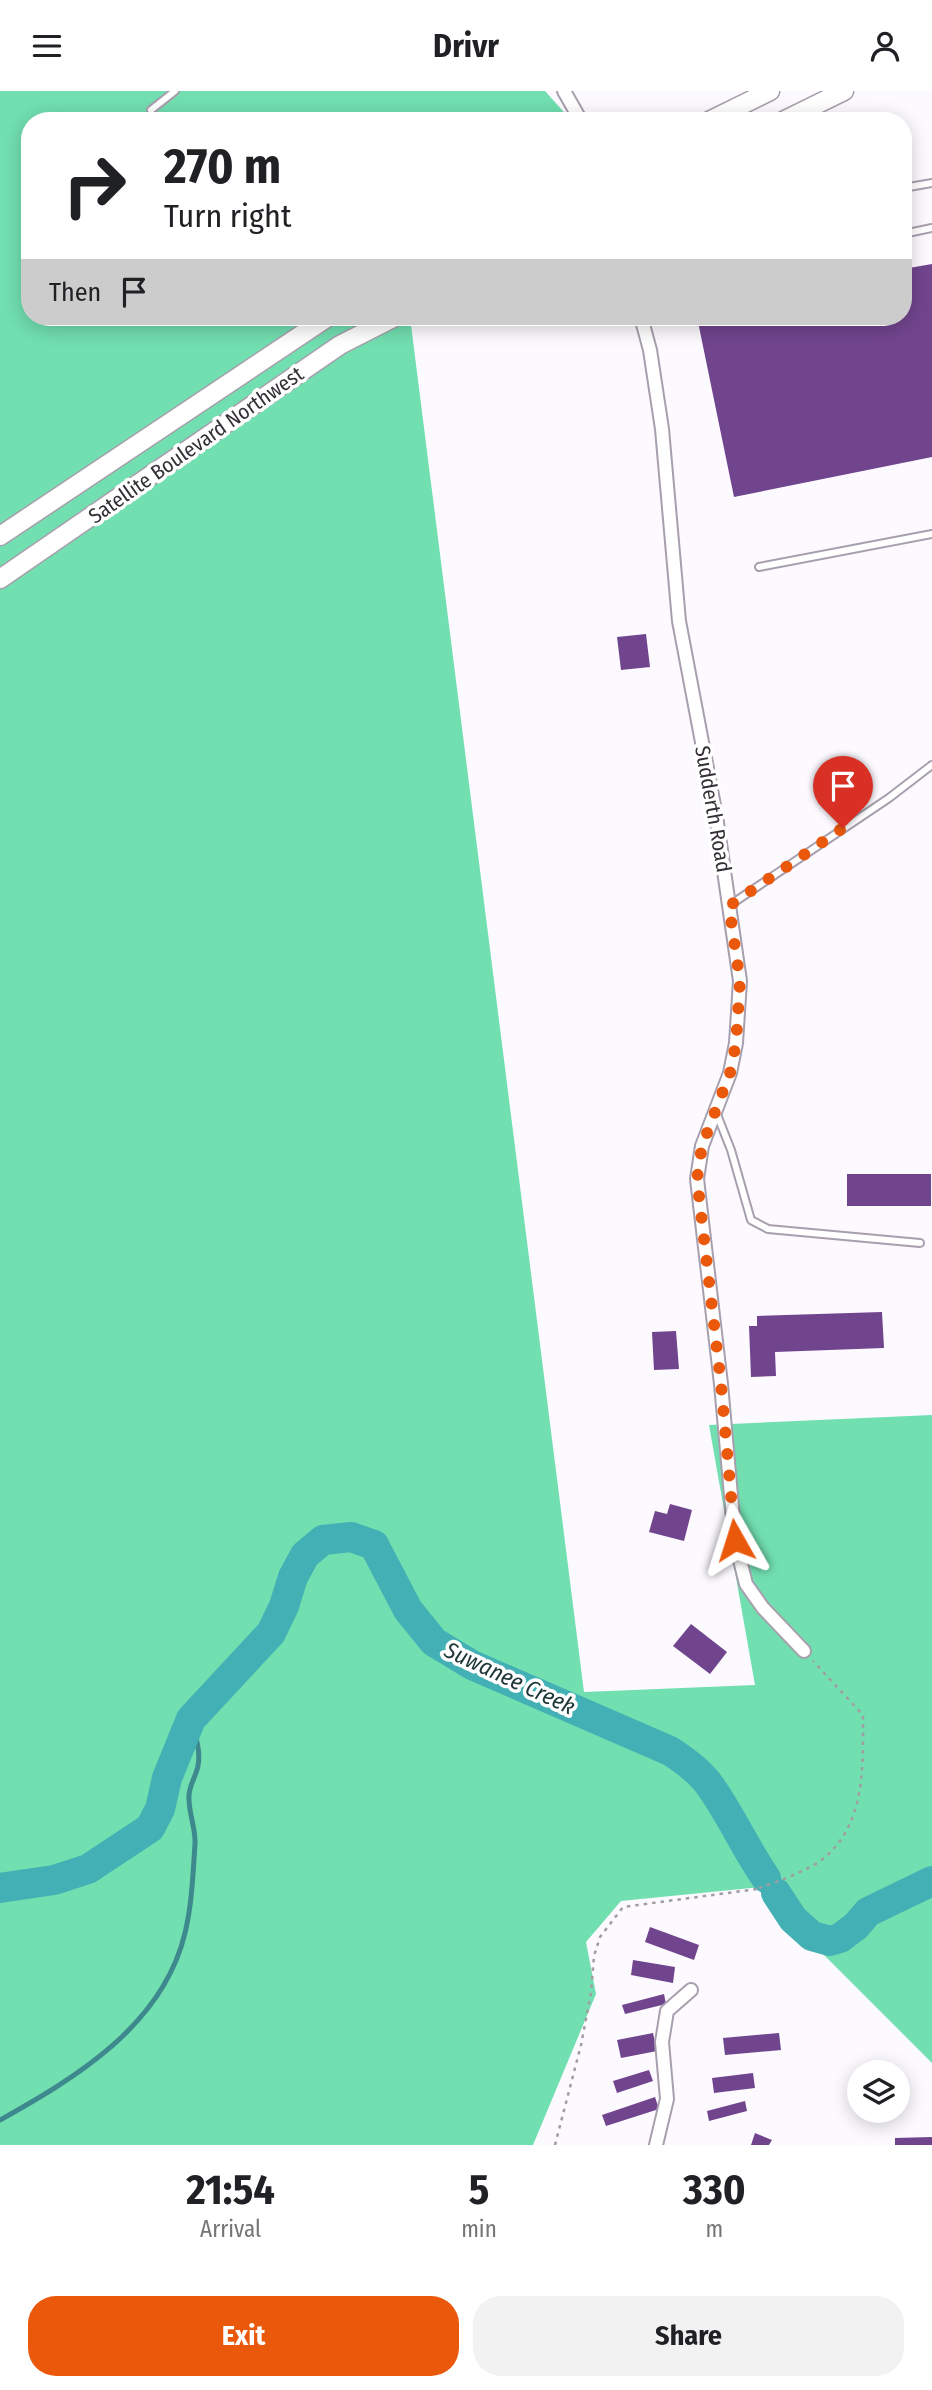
<!DOCTYPE html>
<style>
body{margin:0;font-family:"Fira Sans Condensed",sans-serif;background:#f2f2f2;color:#202124;height:100vh;display:flex;flex-direction:column;font-size:26px;white-space:nowrap}
*{box-sizing:border-box;margin:0}
p{font-size:23px;color:#757577}
.icon{flex:none;width:38px;height:38px;fill:none;stroke:currentColor;stroke-width:2;stroke-linecap:round;stroke-linejoin:round}
.map{position:relative;height:2054px;overflow:hidden}
.drawer{display:flex;flex-direction:column;background:#fff;flex:1}
.drawer>*{flex:none}
.banner{position:absolute;left:21px;top:21px;width:891px;height:214px;border-radius:28px;box-shadow:0 4px 18px #0003;background:#fff;color:#202124;overflow:hidden}
.controls{position:absolute;left:847px;top:1969px;display:grid;gap:14px}
.controls a{display:grid;place-items:center;width:63px;height:63px;border-radius:50%;background:#fff;box-shadow:0 4px 18px #0003;font-size:35px}
.pin{position:absolute;display:grid;place-items:center;width:60px;height:60px;color:#fff;margin:-72px -30px;border-radius:50% 50% 50% 0;rotate:-45deg;box-shadow:0 0 7px #0007}
.pin .icon{rotate:45deg}
.me{position:absolute;width:77px;margin:-38px;rotate:354deg;stroke-linejoin:round;filter:drop-shadow(0 0 5px #0008)}
.turn{display:flex;align-items:center;gap:24px;height:147px;padding:0 28px;font-size:32px}
.turn .icon{width:91px;height:91px;stroke-width:2.5}
.turn b{display:block;font-size:49px;line-height:60px}
.then{display:flex;align-items:center;height:66px;padding:0 28px;background:#0003;gap:14px;font-size:26px}
.eta{display:flex;justify-content:space-evenly;align-items:center;height:119px;text-align:center}
.eta b{font-size:42px;font-weight:700;line-height:49px}
.primary-button{display:flex;gap:14px;margin-top:auto;padding:14px 28px}
.primary-button a{flex:1;height:80px;border-radius:28px;background:#ea580c;color:#fff;font-size:28px;font-weight:700;line-height:80px;text-align:center}
.primary-button a+a{background:#f2f2f2;color:#202124}
header{display:flex;justify-content:space-between;align-items:center;height:91px;padding:0 28px;background:#fff;font-size:32px;font-weight:700}
.map>svg:first-child{display:block}
</style>
<header><svg class="icon" aria-label="menu" viewBox="0 0 24 24"><path d="M4 6h16M4 12h16M4 18h16"/></svg>Drivr<svg class="icon" aria-label="person" viewBox="0 0 24 24"><circle cx="12" cy="8" r="4"/><path d="M4 21q1-7 8-7t8 7"/></svg></header>
<div class="map">
<svg width="932" height="2054" viewBox="0 0 932 2054">
<rect width="100%" height="100%" fill="#fcf9ff"/>
<!-- forest -->
<path fill="#71dfb0" d="M0 0H545L572 30H30V226H410L584 1601 755 1594 709 1334 932 1324V1972L757 1797H751L621 1810 586 1851 596 1903 533 2054H0Z"/>
<g fill="none" stroke-linecap="round" stroke-linejoin="round">
<!-- stream -->
<path stroke="#3e898e" stroke-width="5" d="M0 2029C77 1986 163 1934 185 1842 192 1813 193 1782 195 1753 196 1737 188 1721 189 1705 189 1695 196 1685 198 1675 201 1659 195 1644 191 1628"/>
<!-- river -->
<path stroke="#42b0b4" stroke-width="30" d="M0 1797 54 1789 88 1778 150 1737 160 1718 167 1687 191 1628 271 1542 284 1515 293 1486 305 1464 323 1449 351 1446 374 1454 408 1519 434 1551 472 1574 670 1660C684 1669 698 1679 708 1692 730 1722 745 1757 766 1787
M776 1802 793 1828 812 1845 830 1850 840 1847 856 1835 868 1821 932 1790"/>
</g>
<!-- building -->
<path fill="#71458e" d="M908 172 909 177 932 173V366L734 406 697 226H903V173Z
M646 543 650 576 621 579 617 546Z
M847 1083H931V1115H847Z
M882 1221 884 1257 775 1261 776 1285 751 1286 749 1235H757V1225Z
M676 1240 679 1278 654 1279 652 1241Z
M670 1413 692 1419 684 1450 649 1441 655 1420 667 1423Z
M691 1533 727 1561 710 1583 673 1555Z
M650 1836 699 1854 694 1869 645 1851Z
M633 1869 675 1876 673 1892 631 1884Z
M664 1903 666 1913 625 1923 622 1914Z
M653 1942 657 1960 621 1967 617 1949Z
M779 1942 781 1959 725 1964 723 1947Z
M649 1979 653 1990 617 2002 613 1990Z
M753 1982 755 1997 714 2002 712 1987Z
M655 2006 659 2018 606 2035 602 2024Z
M745 2010 747 2020 709 2030 707 2020Z
M755 2042 772 2049 769 2054H751Z
M932 2046V2054H895V2047Z"/>
<g fill="none" stroke-linecap="round" stroke-linejoin="round">
<!-- service casing -->
<g stroke="#a79fae" stroke-width="10">
<path id="service" d="M151 19 175 0
M903 97 932 92
M903 143 932 137
M759 476 932 443
M730 814 889 707 932 674
M716 1021 731 1059 751 1129 768 1138 920 1152"/>
</g>
<!-- minor casing -->
<g stroke="#a79fae" stroke-width="16">
<path id="minor" d="M564 0 581 30
M641 226 650 259 662 338 679 530 716 725 740 890 736 952 730 982 702 1055 697 1088 721 1293 735 1449 746 1493 763 1517 804 1560
M656 2054 667 2008 662 1951 667 1920 691 1899"/>
</g>
<!-- secondary casing -->
<g stroke="#a79fae" stroke-width="21">
<path id="secondary" d="M709 30 770 0
M783 30 844 0
M0 445 328 226
M0 488 340 254 395 226"/>
</g>
<!-- path -->
<path stroke="#a19da3" stroke-width="2.5" stroke-dasharray="3.5 5" stroke-linecap="butt" d="M759 1797C779 1790 808 1780 824 1767 866 1732 863 1674 863 1624L813 1570
M555 2054 581 1954 591 1902 594 1865 600 1846 623 1816 757 1798"/>
<!-- service -->
<use href="#service" stroke="#fff" stroke-width="6"/>
<!-- minor -->
<use href="#minor" stroke="#fff" stroke-width="12"/>
<!-- secondary -->
<use href="#secondary" stroke="#fff" stroke-width="18"/>
</g>
<g fill="none" stroke-linecap="round" stroke-linejoin="round">
<!-- route -->
<path stroke="#ea580c" stroke-width="12" stroke-dasharray="0 21.6" d="M735 1449 721 1293 697 1088 702 1055 730 982 736 952 740 890 729 815 843 737"/>
</g>
<g text-anchor="middle" dominant-baseline="central" stroke-width="7" stroke-linejoin="round" paint-order="stroke">
<!-- street labels -->
<g font-size="21" fill="#332f35" stroke="#fff">
<text transform="translate(196 354) rotate(-35)">Satellite Boulevard Northwest</text>
<text transform="translate(713 718) rotate(80)">Sudderth Road</text>
</g>
<!-- water labels -->
<g font-size="23" font-style="italic" fill="#1e3637" stroke="#fff">
<text transform="translate(510 1587) rotate(25)">Suwanee Creek</text>
</g>
</g>
</svg>
<div class="controls">
<a><svg class="icon" aria-label="layers" viewBox="0 0 24 24"><path d="M12 4l9 5-9 5-9-5zM3 14l9 5 9-5"/></svg></a>
</div>
<div class="pin" style="left:843px;top:737px;background:#d93025"><svg class="icon" aria-label="arrive" viewBox="0 0 24 24"><path d="M6 21V4h12l-3 4 3 4H6"/></svg></div>
<svg class="me" style="left:735px;top:1449px" viewBox="-20 -20 40 40"><path d="M0-17L14 15 0 8-14 15z" fill="#ea580c" stroke="#fff" stroke-width="4"/></svg>
<div class="banner">
<div class="turn"><svg class="icon" aria-label="right" viewBox="0 0 24 24"><path d="M7 20v-9h11M14 6l5 5-5 5"/></svg><div><b>270 m</b>Turn right</div></div>
<div class="then">Then<svg class="icon" aria-label="arrive" viewBox="0 0 24 24"><path d="M6 21V4h12l-3 4 3 4H6"/></svg></div>
</div>
</div>
<section class="drawer">
<div class="eta">
<div><b>21:54</b><p>Arrival</p></div>
<div><b>5</b><p>min</p></div>
<div><b>330</b><p>m</p></div>
</div>
<div class="primary-button"><a>Exit</a><a>Share</a></div>
</section>
